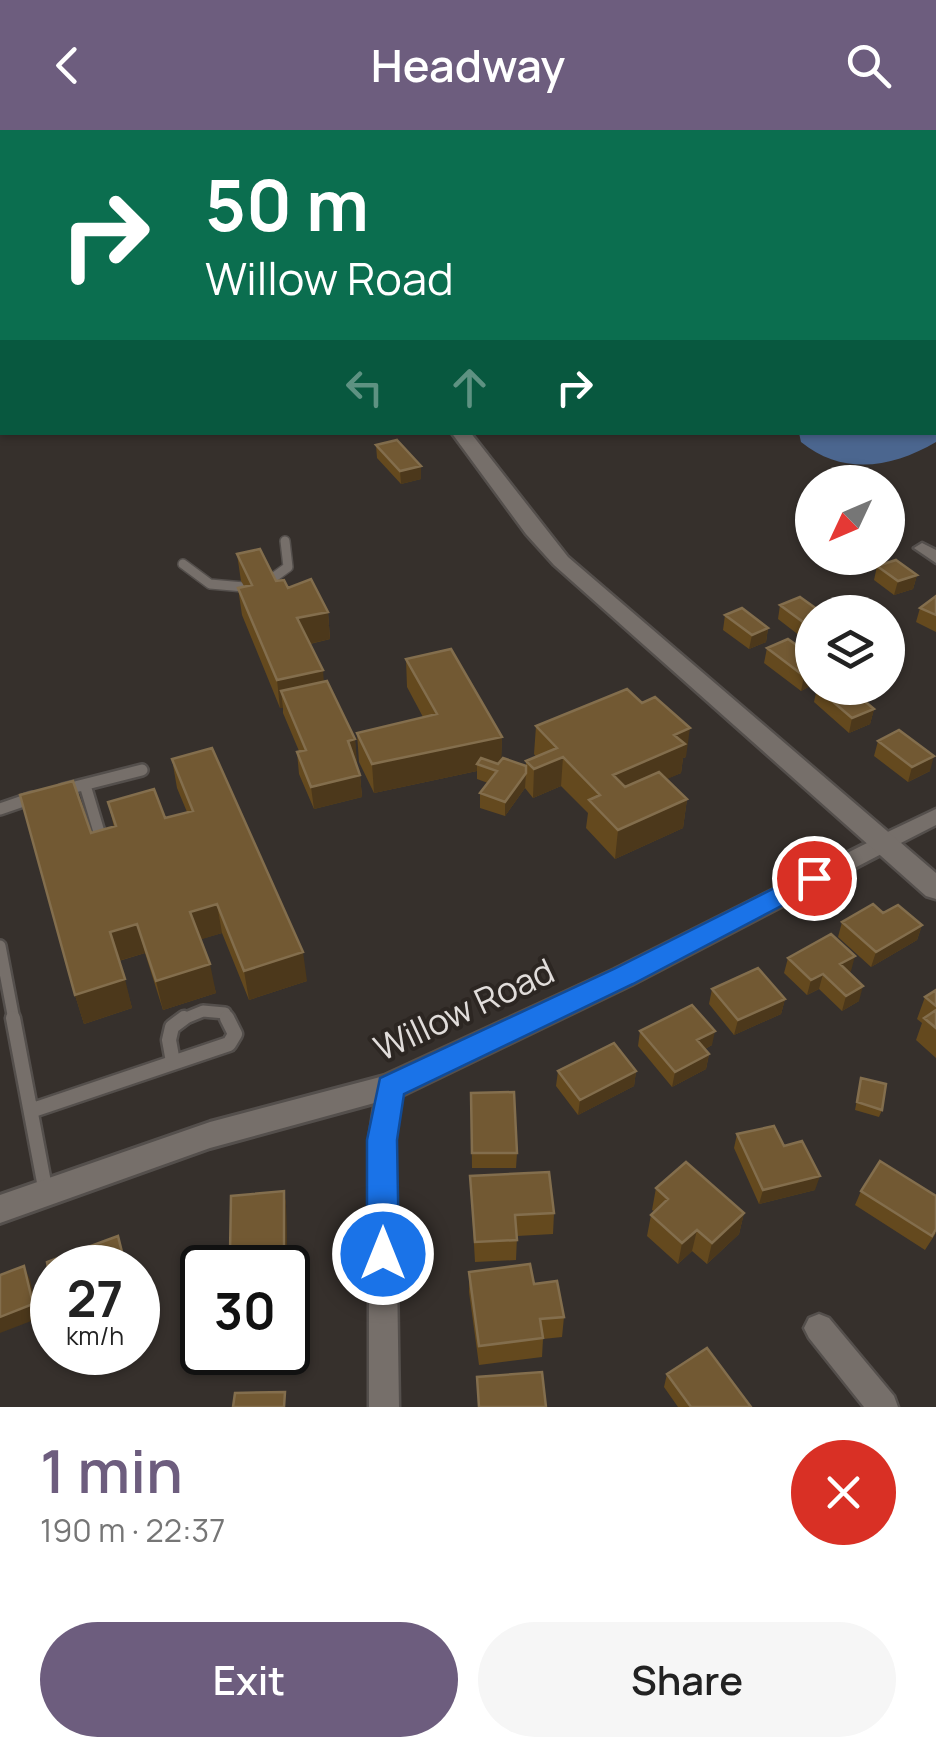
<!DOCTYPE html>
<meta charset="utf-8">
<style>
body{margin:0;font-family:Manrope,sans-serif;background:#f6f6f6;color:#222;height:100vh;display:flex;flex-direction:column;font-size:38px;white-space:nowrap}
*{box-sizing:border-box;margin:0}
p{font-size:32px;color:#767676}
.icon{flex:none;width:55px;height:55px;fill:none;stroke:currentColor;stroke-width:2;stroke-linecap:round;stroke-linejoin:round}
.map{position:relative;height:1277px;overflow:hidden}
.side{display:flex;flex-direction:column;background:#fff;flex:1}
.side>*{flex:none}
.hud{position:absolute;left:0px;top:0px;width:938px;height:305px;box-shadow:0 2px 8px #0004;background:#0b6e4f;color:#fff;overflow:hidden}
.needle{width:65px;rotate:226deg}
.tools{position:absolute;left:795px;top:335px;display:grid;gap:20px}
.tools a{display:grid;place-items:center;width:110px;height:110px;border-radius:50%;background:#fff;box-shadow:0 2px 8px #0004;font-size:50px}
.speed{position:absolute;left:30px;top:1115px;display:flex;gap:20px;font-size:50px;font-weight:700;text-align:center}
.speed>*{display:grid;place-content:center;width:130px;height:130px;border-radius:50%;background:#fff;box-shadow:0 2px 8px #0004;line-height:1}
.speed small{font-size:25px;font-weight:400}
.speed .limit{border:5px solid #111;border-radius:15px;background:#fff;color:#111}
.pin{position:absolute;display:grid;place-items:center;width:85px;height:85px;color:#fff;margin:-42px;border:5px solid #fff;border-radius:50%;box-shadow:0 2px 10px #0007}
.me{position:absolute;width:110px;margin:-55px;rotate:0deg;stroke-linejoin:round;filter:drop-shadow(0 0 8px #0008)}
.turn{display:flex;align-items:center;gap:35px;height:210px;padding:0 40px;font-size:45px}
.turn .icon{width:130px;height:130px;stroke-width:2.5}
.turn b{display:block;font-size:70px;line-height:85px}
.lanes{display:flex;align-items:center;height:95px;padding:0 40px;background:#0003;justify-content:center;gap:50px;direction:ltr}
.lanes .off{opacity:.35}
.round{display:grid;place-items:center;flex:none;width:105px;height:105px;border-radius:52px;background:#f6f6f6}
.headline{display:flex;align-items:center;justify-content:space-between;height:170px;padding:0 40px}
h1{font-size:60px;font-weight:600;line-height:75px;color:#6d5d7e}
.button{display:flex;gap:20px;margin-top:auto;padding:20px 40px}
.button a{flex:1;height:115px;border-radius:60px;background:#6d5d7e;color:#fff;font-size:40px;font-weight:600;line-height:115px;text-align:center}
.button a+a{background:#f6f6f6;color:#222}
header{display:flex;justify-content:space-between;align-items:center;height:130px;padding:0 40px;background:#6d5d7e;color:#fff;font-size:45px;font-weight:600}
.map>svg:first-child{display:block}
</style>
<header><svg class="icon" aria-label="back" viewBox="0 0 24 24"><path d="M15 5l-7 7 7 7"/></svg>Headway<svg class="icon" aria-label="search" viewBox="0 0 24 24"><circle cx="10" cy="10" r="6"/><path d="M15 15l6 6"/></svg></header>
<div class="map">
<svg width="936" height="1277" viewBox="0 0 936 1277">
<rect width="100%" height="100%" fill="#36302c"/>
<!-- water -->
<path fill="#4b668f" d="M936 223V312C892 338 843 346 801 312L799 303 935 302Z"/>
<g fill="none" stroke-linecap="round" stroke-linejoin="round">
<!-- service-far2 casing -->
<g stroke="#544f4c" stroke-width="12">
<path id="service-far2" d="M183 434 210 454 244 457
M266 453 288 437 285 411"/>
</g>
<!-- service-far1 casing -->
<g stroke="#544f4c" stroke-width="16">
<path id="service-far1" d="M85 655 99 702
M63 660 142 640
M0 679 32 668
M0 816 14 890
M181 890 203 881 225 883 228 890"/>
</g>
<!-- service casing -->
<g stroke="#544f4c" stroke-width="19">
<path id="service" d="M13 888 46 1063
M173 932 169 910 172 897 184 888
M33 980 229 914 235 904 227 888"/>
</g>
<!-- minor casing -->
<g stroke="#544f4c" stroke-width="5">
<path id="minor" d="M807 0H818L820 2H809Z
M922 413 936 420V433L914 418Z
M936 679V695L891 718H875L872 713 875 708Z
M390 946 399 949 403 957 395 1010 399 1277H369V1010L377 957 381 949Z
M819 1184 829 1188 894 1266 898 1277H864L809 1208 804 1198 809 1188Z"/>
</g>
<!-- tertiary casing -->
<g stroke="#544f4c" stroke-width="6">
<path id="tertiary" d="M0 187H2V195H0Z
M883 705 891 707 895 713 891 719 632 854 400 966 210 1018 0 1093V1065L210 992 384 946 614 840Z"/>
</g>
<!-- secondary casing -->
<g stroke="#544f4c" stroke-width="5">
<path id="secondary" d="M243 0H255L256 2H244Z
M451 302H470L568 427 936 743V769L926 766 554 435 526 404Z"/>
</g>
<!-- service-far2 -->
<use href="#service-far2" stroke="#766f6a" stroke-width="9"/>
<!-- service-far1 -->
<use href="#service-far1" stroke="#766f6a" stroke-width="11"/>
<!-- service -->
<use href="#service" stroke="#766f6a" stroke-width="14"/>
<!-- minor -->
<use href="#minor" fill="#766f6a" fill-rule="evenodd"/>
<!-- tertiary -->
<use href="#tertiary" fill="#766f6a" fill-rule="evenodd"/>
<!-- secondary -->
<use href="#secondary" fill="#766f6a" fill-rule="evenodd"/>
</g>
<!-- wall -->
<path fill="#64491e" d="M376 315 421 349 401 354 377 328Z
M237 424 276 451 328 482 330 509 310 514 324 552 355 609 356 631 360 645 362 667 314 679 299 644 297 622 299 621 283 583V578H280L242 485 238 458 244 456 241 451Z
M877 436 917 445 913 459 894 465 874 450Z
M936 466V502L916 492 920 478Z
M780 475 821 482 800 506 778 489Z
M725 485 768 498 766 512 749 519 723 500Z
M767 518 812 526V555L801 561 764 533Z
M406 529 502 607 501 630 526 636V631L536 627 534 624 536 596 686 627 683 628 681 643 666 649 687 669 683 698 615 729 586 698 588 683 561 656 533 668 525 658 505 686 480 678V663L488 653 477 649V641L374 663 359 632 357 603 423 587 407 557Z
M817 558 868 574 874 579 870 594 849 603 814 572Z
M878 611 930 641 908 652 874 626Z
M172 629 307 851 249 870 222 803 201 809 216 863 163 880 145 823 119 831 132 878 84 894 75 865 91 703 114 697 108 672 165 688 187 682 177 658Z
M883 783 922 795 917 810 871 837 838 807 842 792Z
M788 828 851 841 848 842 859 871 842 881 819 859 807 865 784 843Z
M712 859 785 869 781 884 734 905 709 874Z
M936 860V928L916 910 922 893 917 889 925 867Z
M640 901 712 915 705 919 709 924 706 939 672 957 638 916Z
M558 941H636L634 956 578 985 556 956Z
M861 948 882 980 879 987 855 980Z
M471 963 517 1023 516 1038H472Z
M737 1004 784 1016 815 1060 759 1074 734 1018Z
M470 1046 554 1083 553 1104 517 1106 516 1130 475 1132Z
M656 1058 744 1083 739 1104 707 1134 692 1121 678 1134 647 1106 651 1085 654 1081 652 1080Z
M284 1061 286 1075 287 1131 233 1137 230 1123Z
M861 1061 936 1103 925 1120 855 1075Z
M469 1142 534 1154 564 1187 562 1207 543 1209 542 1227 479 1235 469 1162Z
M288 1170V1240L239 1245 236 1232Z
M667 1244 751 1277H678L664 1257Z"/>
<!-- shaded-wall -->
<path fill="#4c381b" d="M421 336V349L401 354 400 341Z
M917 445 913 459 894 465 898 451Z
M328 482 330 509 300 516 297 488Z
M812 488V501L800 506 803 492Z
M768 498 766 512 749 519 752 505Z
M323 540 325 568 281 561 283 578H280L277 550Z
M812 542V555L801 561 804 546Z
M874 579 870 594 849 603 852 588Z
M690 598 686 627 683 628 681 643 610 674 613 645 674 605Z
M502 607 501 636 477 634V641L374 663 372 634Z
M355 609 357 631 350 633 348 611Z
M934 626 930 641 908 652 912 637Z
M563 627 561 656 533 668 534 639Z
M526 643 525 658 505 686V672Z
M360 645 362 667 314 679 311 657Z
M687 669 683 698 615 729 618 700Z
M217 774 222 803 196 811 190 782Z
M137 794 145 823 118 831 110 802Z
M922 795 917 810 871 837 876 822Z
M303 822 307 851 249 870 244 841Z
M855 826 851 841 836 849 840 834Z
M210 834 216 863 163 880 156 851Z
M823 844 819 859 807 865 811 850Z
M125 849 132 878 84 894 75 865Z
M863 856 859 871 842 881 846 866Z
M785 869 781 884 734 905 738 890Z
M715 901 712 915 694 925 697 910Z
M709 924 706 939 672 957 675 942Z
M636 941 634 956 578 985 580 970Z
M820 1046 815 1060 759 1074 763 1060Z
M284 1061 286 1075 287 1131 284 1117Z
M744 1083 739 1104 707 1134 712 1113Z
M697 1100 692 1121 678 1134 682 1113Z
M24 1136 30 1150 39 1188 0 1203V1187Z"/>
<!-- building -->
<path fill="#725933" stroke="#836e4d" stroke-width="2.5" d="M205 0 206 2H190L189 1Z
M397 310 421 336 400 341 376 315Z
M260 419 276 451 284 450 288 458 311 449 328 482 297 488 323 540 277 550 238 458 252 455 237 424Z
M896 430 917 445 898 451 877 436Z
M936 466V485L920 478Z
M800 467 821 482H812V488L803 492 780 475Z
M742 478 768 498 752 505 725 485Z
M788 509 812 526V542L804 546 767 518Z
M451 519 502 607 372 634 357 603 437 584 406 529Z
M327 551 355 609 348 611 360 645 311 657 297 622 306 620 281 561Z
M817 558H861L871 565 862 569 874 579 852 588Z
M627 559 642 573 655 567 690 598 674 605 685 614 613 645 625 657 659 642 687 669 618 700 589 670 600 665 563 627 534 639 526 631 557 618 536 596Z
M899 600 934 626 912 637 878 611Z
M212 618 303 822 244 841 217 774 190 782 210 834 156 851 137 794 110 802 125 849 75 865 20 665 73 651 91 703 116 696 108 672 154 659 165 688 193 681 172 629Z
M481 628 498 634 503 628 526 636V643L505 672 480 663 497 641 477 634Z
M873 774 883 783 898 775 922 795 876 822 842 792Z
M831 804 855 826 840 834 863 856 846 866 823 844 811 850 788 828Z
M758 838 785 869 738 890 712 859Z
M936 860V876L925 867Z
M692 875 715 901 697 910 709 924 675 942 640 901Z
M936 880V898L924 888Z
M614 913 636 941 580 970 558 941Z
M861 948 886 954 882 980 857 972Z
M514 962 517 1023H472L471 963Z
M774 996 784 1016 802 1011 820 1046 763 1060 737 1004Z
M880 1031 936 1066V1099L932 1106 861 1061Z
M686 1032 744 1083 712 1113 697 1100 682 1113 651 1085 668 1069 656 1058Z
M549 1042 554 1083 515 1085 517 1110 475 1112 470 1046Z
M284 1061V1117L230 1123 231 1066Z
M118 1106 126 1138H52V1163L47 1132Z
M530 1134 534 1154 557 1151 564 1187 540 1189 543 1208 479 1216 469 1142Z
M24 1136 33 1174 0 1187V1145Z
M707 1218 751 1277H691L667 1244Z
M236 1222H286V1227L236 1232Z
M542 1242 546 1277H479L477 1247Z
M285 1262 284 1277H233L235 1263Z"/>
<!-- route -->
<path fill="#1a73e8" stroke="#114b97" stroke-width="2.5" d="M814 738 823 741 827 748 823 754 633 854 404 964 397 1010 399 1124 394 1135 383 1140 372 1135 367 1124V1010L380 948 614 839Z"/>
<g text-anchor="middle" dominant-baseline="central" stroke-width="8" stroke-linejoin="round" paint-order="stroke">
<!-- near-street labels -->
<g font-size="35" fill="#e1dddb" stroke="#2c2622">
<text transform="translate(464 879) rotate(-25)">Willow Road</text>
</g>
</g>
</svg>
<div class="tools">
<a><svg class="needle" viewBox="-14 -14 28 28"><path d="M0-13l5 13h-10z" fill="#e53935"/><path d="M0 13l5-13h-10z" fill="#767676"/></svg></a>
<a><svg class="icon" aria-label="layers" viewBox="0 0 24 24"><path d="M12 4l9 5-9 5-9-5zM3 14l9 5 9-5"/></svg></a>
</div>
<div class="speed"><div>27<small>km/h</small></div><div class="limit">30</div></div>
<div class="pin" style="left:814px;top:748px;background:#d93025"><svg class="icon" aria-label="arrive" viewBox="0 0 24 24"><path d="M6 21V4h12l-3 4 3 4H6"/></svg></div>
<svg class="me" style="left:383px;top:1124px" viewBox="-20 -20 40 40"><circle r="17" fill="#1a73e8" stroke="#fff" stroke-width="3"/><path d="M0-11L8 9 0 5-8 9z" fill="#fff"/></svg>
<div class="hud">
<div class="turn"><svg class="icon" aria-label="right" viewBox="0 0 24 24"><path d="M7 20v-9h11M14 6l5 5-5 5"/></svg><div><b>50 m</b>Willow Road</div></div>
<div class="lanes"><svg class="icon off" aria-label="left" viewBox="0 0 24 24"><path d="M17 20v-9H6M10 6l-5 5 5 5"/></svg><svg class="icon off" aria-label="ahead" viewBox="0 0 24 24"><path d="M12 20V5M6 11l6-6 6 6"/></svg><svg class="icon" aria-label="right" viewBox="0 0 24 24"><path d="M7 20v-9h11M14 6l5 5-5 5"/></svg></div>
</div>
</div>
<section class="side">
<div class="headline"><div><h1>1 min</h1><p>190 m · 22:37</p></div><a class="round" style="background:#d93025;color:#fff"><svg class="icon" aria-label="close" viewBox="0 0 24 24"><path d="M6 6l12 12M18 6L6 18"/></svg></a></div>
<div class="button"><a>Exit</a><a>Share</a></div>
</section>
